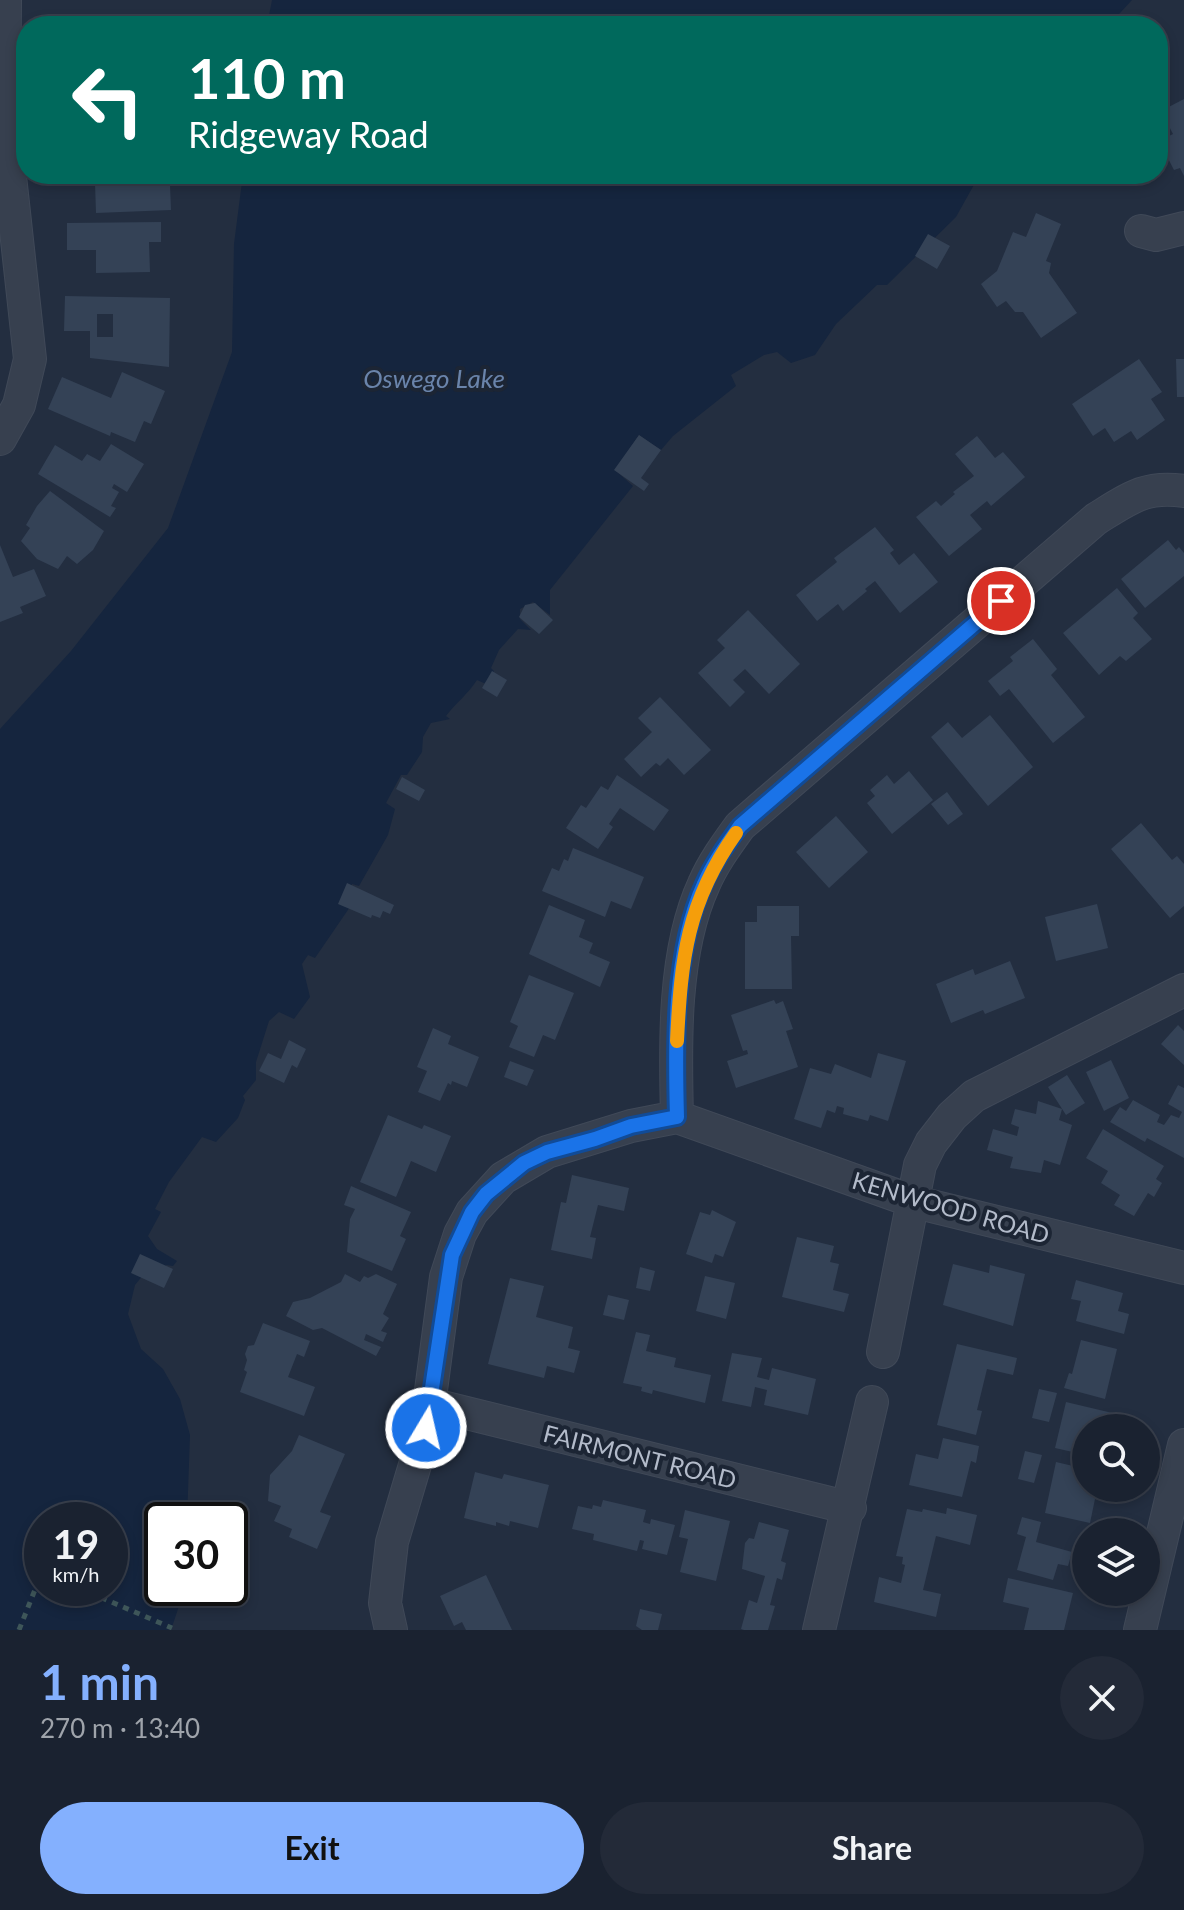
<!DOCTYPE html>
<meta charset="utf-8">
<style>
body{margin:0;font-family:Lato,sans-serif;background:#232a38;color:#f1f3f6;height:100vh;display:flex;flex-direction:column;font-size:30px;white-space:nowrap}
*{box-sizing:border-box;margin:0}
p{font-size:26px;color:#9fa4ab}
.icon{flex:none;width:44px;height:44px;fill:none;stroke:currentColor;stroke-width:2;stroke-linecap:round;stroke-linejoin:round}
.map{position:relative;height:1630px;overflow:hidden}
.panel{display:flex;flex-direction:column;background:#1a2230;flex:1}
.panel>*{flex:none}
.hud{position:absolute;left:16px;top:16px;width:1152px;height:168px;border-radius:32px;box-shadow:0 4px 12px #0003,0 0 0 2px #383f4c;background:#00695c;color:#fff;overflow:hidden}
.buttons{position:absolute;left:1072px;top:1414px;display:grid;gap:16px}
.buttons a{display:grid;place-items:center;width:88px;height:88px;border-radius:50%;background:#1a2230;box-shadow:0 4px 12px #0003,0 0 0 2px #383f4c;font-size:40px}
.speed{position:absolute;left:24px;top:1502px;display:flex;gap:16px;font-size:40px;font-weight:700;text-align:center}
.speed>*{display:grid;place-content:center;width:104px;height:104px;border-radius:50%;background:#1a2230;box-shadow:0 4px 12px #0003,0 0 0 2px #383f4c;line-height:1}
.speed small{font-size:20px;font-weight:400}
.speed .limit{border:4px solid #111;border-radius:12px;background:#fff;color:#111}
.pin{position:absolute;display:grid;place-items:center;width:68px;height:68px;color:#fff;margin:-34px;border:4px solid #fff;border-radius:50%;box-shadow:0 2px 8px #0007}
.me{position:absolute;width:88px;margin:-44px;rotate:9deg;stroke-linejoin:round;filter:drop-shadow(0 0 6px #0008)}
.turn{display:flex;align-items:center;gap:28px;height:168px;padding:0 40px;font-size:36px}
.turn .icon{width:104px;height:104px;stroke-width:2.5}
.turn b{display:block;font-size:56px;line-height:68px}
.round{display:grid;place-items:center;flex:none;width:84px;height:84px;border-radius:42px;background:#232a38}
.head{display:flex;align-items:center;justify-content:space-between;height:136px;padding:0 40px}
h1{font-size:48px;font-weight:700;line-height:60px;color:#84b0fe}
.button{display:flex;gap:16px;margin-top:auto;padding:16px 40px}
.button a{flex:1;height:92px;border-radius:48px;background:#84b0fe;color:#111;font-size:32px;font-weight:700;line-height:92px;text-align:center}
.button a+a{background:#232a38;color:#f1f3f6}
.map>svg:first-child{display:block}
</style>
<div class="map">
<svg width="1184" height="1630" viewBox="0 0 1184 1630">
<rect width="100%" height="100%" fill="#232e40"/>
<!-- water -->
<path fill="#15253e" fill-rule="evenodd" d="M272 0H1132L1108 26H267Z
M243 174H980L956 217 887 285H877L836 324 815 355 791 363 777 352 764 355 731 375 736 386 673 436 661 450 639 435 615 470 633 486 550 590V615L533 602 520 609V619L531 630 518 629 499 650 491 668 494 671 486 684 477 680C468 694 456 703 446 716L450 719 431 723 423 737 422 752 407 775H401L386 803 395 809 388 835 359 886 352 884 347 901 352 904 315 958 308 955 302 964 310 997 294 1019 279 1012 269 1021 256 1062V1080L243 1096 245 1100 238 1118 216 1142 202 1137 169 1182 155 1209 161 1212 148 1236 157 1249 177 1261 173 1266 166 1265 161 1277 144 1274 135 1285 128 1314 141 1349 163 1369 180 1399 190 1435 187 1520H162V1588H189L186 1605 180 1603 171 1630H0V729L71 651 168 528 232 352 234 244ZM42 1520H110V1588H42Z"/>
<!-- building -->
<path fill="#344256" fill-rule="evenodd" d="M1184 99V176L1180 168 1174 170 1159 141 1173 134 1161 111Z
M120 174H159L170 185 171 210 96 213 95 183 121 181Z
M1036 213 1061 224 1046 261 1051 263 1049 273 1077 313 1041 338 1023 312H1015L1006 301 997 307 981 284 997 271 1013 232 1026 237Z
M161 222V242H149L150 272 96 273V250H67V223Z
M928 234 950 246 937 269 915 256Z
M65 296 170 298 169 367 90 358V331H64ZM97 314H113V337H97Z
M1139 359 1162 392 1151 399 1165 420 1137 440 1131 431 1114 442 1105 428 1093 436 1072 404Z
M1176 359H1184V397H1177Z
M122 372 165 391 151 424 144 421 135 442 111 432 110 436 48 409 62 377 111 398Z
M639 435 661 450 641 478 649 484 644 491 614 470Z
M977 436 995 458 1003 452 1025 477 991 506 987 501 970 515 982 529 949 556 916 517 936 501 941 506 955 494 953 492 974 476 955 454Z
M111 444 144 464 127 492 114 484 112 488 119 492 111 506 116 508 110 517 38 474 55 445 82 461 87 454 100 461Z
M50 491 104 531 93 550 77 564 67 556 58 569 37 559 21 541 30 528 26 525 37 506Z
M875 527 894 550 890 553 899 565 914 553 938 582 900 613 875 581 865 589 867 591 843 611 838 604 817 621 796 595 837 562 834 558Z
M1168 540 1176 550 1179 547 1184 553V576L1145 608 1121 579Z
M0 545 13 577 34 569 46 596 20 607 23 613 0 622Z
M1117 588 1138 613 1133 618 1152 639 1126 661 1120 656 1099 675 1063 633Z
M535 603 553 620 539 634 519 617 525 605Z
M748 610 800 664 769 694 745 669 733 680 745 692 730 707 698 673 725 648 717 640Z
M1033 639 1057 669 1051 675 1085 717 1053 743 1009 689 1000 696 988 681 1013 661 1010 657Z
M492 671 507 680 497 697 482 688Z
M660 697 711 750 684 775 668 758 660 766 656 763 641 777 624 759 652 732 638 718Z
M990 715 1033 767 988 806 931 737 948 722 962 738Z
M909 771 933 800 892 834 867 803 875 796 870 790 887 775 894 784Z
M617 775 669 810 654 831 620 808 609 824 613 827 598 849 566 828 581 805 586 808 601 786 608 790Z
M402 777 425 790 419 801 396 789Z
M947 792 963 814 948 825 931 804Z
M836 816 868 852 829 888 796 852Z
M1141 823 1172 860 1177 856 1184 864V906L1170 918 1111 849Z
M573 848 644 877 631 909 611 901 605 917 542 891 552 868 559 871 564 859 568 861Z
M347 883 394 905 390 914 383 911 380 918 372 915 371 918 338 904Z
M1097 904 1108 948 1056 961 1045 917Z
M549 905 585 920 579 937 593 943 589 953 610 962 600 987 529 954Z
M757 906H799V936H791L792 989H745V922H757Z
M1010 961 1025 998 985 1014 983 1010 951 1023 936 984 973 969 975 975Z
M529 975 574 993 555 1040 543 1035 534 1057 509 1047 518 1026 510 1022Z
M774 1000 776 1004 783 1001 793 1029 786 1031 798 1067 736 1088 727 1061 748 1054 747 1050 743 1051 731 1015Z
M1178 1025 1184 1031V1065L1161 1044Z
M433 1028 451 1036 448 1044 479 1057 467 1087 452 1081 451 1085 448 1083 440 1101 418 1092 427 1071 417 1067Z
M289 1040 306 1049 297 1068 292 1065 284 1083 259 1071 268 1053 281 1059Z
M878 1053 906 1061 888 1121 870 1115 868 1121 843 1114 844 1108 837 1106 835 1113 827 1110 821 1128 794 1119 810 1068 831 1074 835 1064 871 1078Z
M1111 1060 1129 1098 1104 1111 1086 1072Z
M510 1061 534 1070 527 1086 504 1077Z
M1067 1075 1085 1103 1066 1115 1048 1087Z
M1178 1085 1184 1088V1158L1147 1138 1145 1142 1110 1122 1120 1107 1126 1111 1133 1100 1160 1115 1157 1122 1164 1125 1171 1115 1179 1118 1182 1112 1168 1104Z
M1038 1101 1062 1109 1059 1120 1072 1125 1060 1165 1044 1160 1041 1173 1010 1168 1013 1157 987 1150 993 1129 1017 1136 1019 1127 1011 1124 1015 1109 1036 1114Z
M388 1115 422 1129 424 1125 451 1136 436 1172 411 1161 396 1197 360 1182Z
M1103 1129 1164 1166 1156 1179 1162 1183 1154 1197 1148 1193 1134 1216 1114 1205 1120 1195 1101 1183 1108 1171 1086 1158Z
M572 1175 629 1188 624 1211 598 1205 590 1237 596 1238 592 1259 551 1250 561 1202 566 1203Z
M351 1186 411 1212 400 1236 406 1239 392 1271 347 1252 350 1219 355 1209 344 1205Z
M712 1210 736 1222 723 1257 715 1254 712 1263 686 1254 700 1212 710 1215Z
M797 1237 834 1246 830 1262 839 1264 833 1290 849 1294 844 1312 782 1297Z
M140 1254 173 1269 164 1288 131 1273Z
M953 1264 989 1273 990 1265 1025 1274 1013 1326 943 1305Z
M640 1267 655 1271 650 1291 636 1288Z
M345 1274 360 1282 364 1276 368 1278 376 1274 397 1284 383 1314 389 1318 381 1331 387 1333 383 1342 366 1334 364 1340 381 1347 376 1356 322 1328 313 1330 286 1316 293 1302 310 1298 341 1282Z
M705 1276 735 1283 726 1319 696 1311Z
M510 1278 544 1286 536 1317 573 1327 568 1348 580 1351 574 1373 547 1366 544 1378 488 1364Z
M1076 1280 1123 1293 1118 1311 1129 1314 1124 1334 1076 1321 1081 1301 1071 1299Z
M608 1295 629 1300 624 1320 603 1315Z
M263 1323 310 1341 304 1357 297 1354 288 1377 315 1387 304 1416 240 1392 247 1372 244 1370 247 1360 245 1354 248 1346 254 1345Z
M636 1332 650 1335 646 1351 676 1358 674 1367 711 1375 705 1403 653 1390 652 1394 641 1391 642 1387 623 1383Z
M1081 1340 1117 1349 1105 1399 1064 1388 1069 1373 1072 1374Z
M957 1344 1017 1358 1013 1375 987 1369 977 1410 982 1411 976 1435 937 1425Z
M732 1353 762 1358 757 1377 769 1380 772 1368 816 1379 808 1415 764 1405 767 1390 755 1387 751 1407 722 1401Z
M1039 1389 1057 1393 1049 1422 1032 1418Z
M1066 1402 1125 1416 1122 1428H1086V1455L1055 1448Z
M299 1435 345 1454 320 1512 331 1516 317 1549 289 1537 292 1529 274 1521 281 1506 268 1501 270 1475 292 1451Z
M943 1438 979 1446 976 1463 971 1461 962 1497 909 1485 916 1454 938 1459Z
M1025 1451 1042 1455 1034 1483 1018 1479Z
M1056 1462 1086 1469V1488H1103L1101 1500 1095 1499 1090 1523 1045 1513Z
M475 1472 502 1479 504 1474 549 1485 538 1528 510 1521 509 1526 496 1522V1526L464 1518Z
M603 1500 646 1510 643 1522 650 1524 651 1519 675 1525 667 1555 642 1549 644 1541 640 1540 637 1551 593 1540 594 1534 572 1529 578 1506 592 1509 593 1505 601 1507Z
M947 1508 977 1515 970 1545 936 1536 923 1590 941 1594 936 1617 874 1602 879 1577 901 1583 905 1565 902 1564 903 1557 896 1556 907 1509 922 1512 923 1509 946 1514Z
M685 1510 730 1521 716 1581 680 1572 688 1539 679 1537Z
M1022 1517 1041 1522 1036 1542 1072 1552 1068 1566 1058 1564 1053 1580 1017 1570 1026 1537 1017 1534Z
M759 1522 789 1530 781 1561 786 1563 782 1580 777 1578 770 1605 775 1606 768 1630H744L741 1629 749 1600 757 1603 765 1576 742 1569 745 1543 749 1538 754 1539Z
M486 1575 512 1630H466L462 1622 454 1626 440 1596Z
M1008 1578 1073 1593 1064 1630H1024L1029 1608 1003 1602Z
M640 1609 662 1614 658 1630H642L636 1626Z"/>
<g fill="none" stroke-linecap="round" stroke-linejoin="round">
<!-- minor casing -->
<g stroke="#404958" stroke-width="34">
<path id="minor" d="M1141 231 1156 235 1184 228
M0 439 19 405 30 359 4 121 5 0
M677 1117C675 1044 673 951 704 884 713 863 727 844 740 826L1096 519C1128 499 1145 485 1184 491
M677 1117 915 1202 1184 1268
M883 1352 920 1165 931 1143 952 1116 974 1096 1184 990
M430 1404 850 1508
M391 1630 385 1603 392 1542 426 1428 446 1277 460 1234 472 1212 503 1178 547 1152 631 1126 677 1117
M819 1630 872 1402
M1140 1630 1184 1445"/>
</g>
<!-- path -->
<path stroke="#3e5659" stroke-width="5" stroke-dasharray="6 6" stroke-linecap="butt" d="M79 1588 172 1628
M19 1630 42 1572"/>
<!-- minor -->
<use href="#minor" stroke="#37404f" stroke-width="32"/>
</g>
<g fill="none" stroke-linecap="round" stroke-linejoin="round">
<!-- route casing -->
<g stroke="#114b97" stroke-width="20">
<path id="route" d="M426 1428 452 1255 472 1212 486 1194 524 1163 547 1152 595 1139 631 1126 677 1117C675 1044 673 951 704 884 713 863 727 844 740 826L1001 601"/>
</g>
<!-- route -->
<use href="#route" stroke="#1a73e8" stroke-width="14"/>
<!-- slow -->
<path stroke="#f59e0b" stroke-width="14" d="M677 1041C681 959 687 902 736 833"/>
</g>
<g text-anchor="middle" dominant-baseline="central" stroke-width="8" stroke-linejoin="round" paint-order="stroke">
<!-- street labels -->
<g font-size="24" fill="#b3bbca" stroke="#1c2534">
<text transform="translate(951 1207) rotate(16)">KENWOOD ROAD</text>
<text transform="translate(640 1456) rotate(14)">FAIRMONT ROAD</text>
</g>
<!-- water labels -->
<g font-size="26" font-style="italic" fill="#6a84ab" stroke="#1c2534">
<text x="434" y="378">Oswego Lake</text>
</g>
</g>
</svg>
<div class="buttons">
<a><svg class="icon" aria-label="search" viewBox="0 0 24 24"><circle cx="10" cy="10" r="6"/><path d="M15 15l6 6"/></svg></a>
<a><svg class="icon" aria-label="layers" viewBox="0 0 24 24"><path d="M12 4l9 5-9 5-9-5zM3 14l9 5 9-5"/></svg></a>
</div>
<div class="speed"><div>19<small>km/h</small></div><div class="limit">30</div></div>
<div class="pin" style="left:1001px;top:601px;background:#d93025"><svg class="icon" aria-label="arrive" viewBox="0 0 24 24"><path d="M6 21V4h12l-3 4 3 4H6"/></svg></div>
<svg class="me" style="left:426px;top:1428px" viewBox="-20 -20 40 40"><circle r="17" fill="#1a73e8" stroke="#fff" stroke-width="3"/><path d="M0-11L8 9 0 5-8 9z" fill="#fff"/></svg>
<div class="hud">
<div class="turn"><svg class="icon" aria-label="left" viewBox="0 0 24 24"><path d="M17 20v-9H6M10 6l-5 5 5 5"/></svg><div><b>110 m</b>Ridgeway Road</div></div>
</div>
</div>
<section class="panel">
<div class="head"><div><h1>1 min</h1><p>270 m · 13:40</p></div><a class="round"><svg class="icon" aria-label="close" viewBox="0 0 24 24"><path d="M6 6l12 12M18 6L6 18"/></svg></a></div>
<div class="button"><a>Exit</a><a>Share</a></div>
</section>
